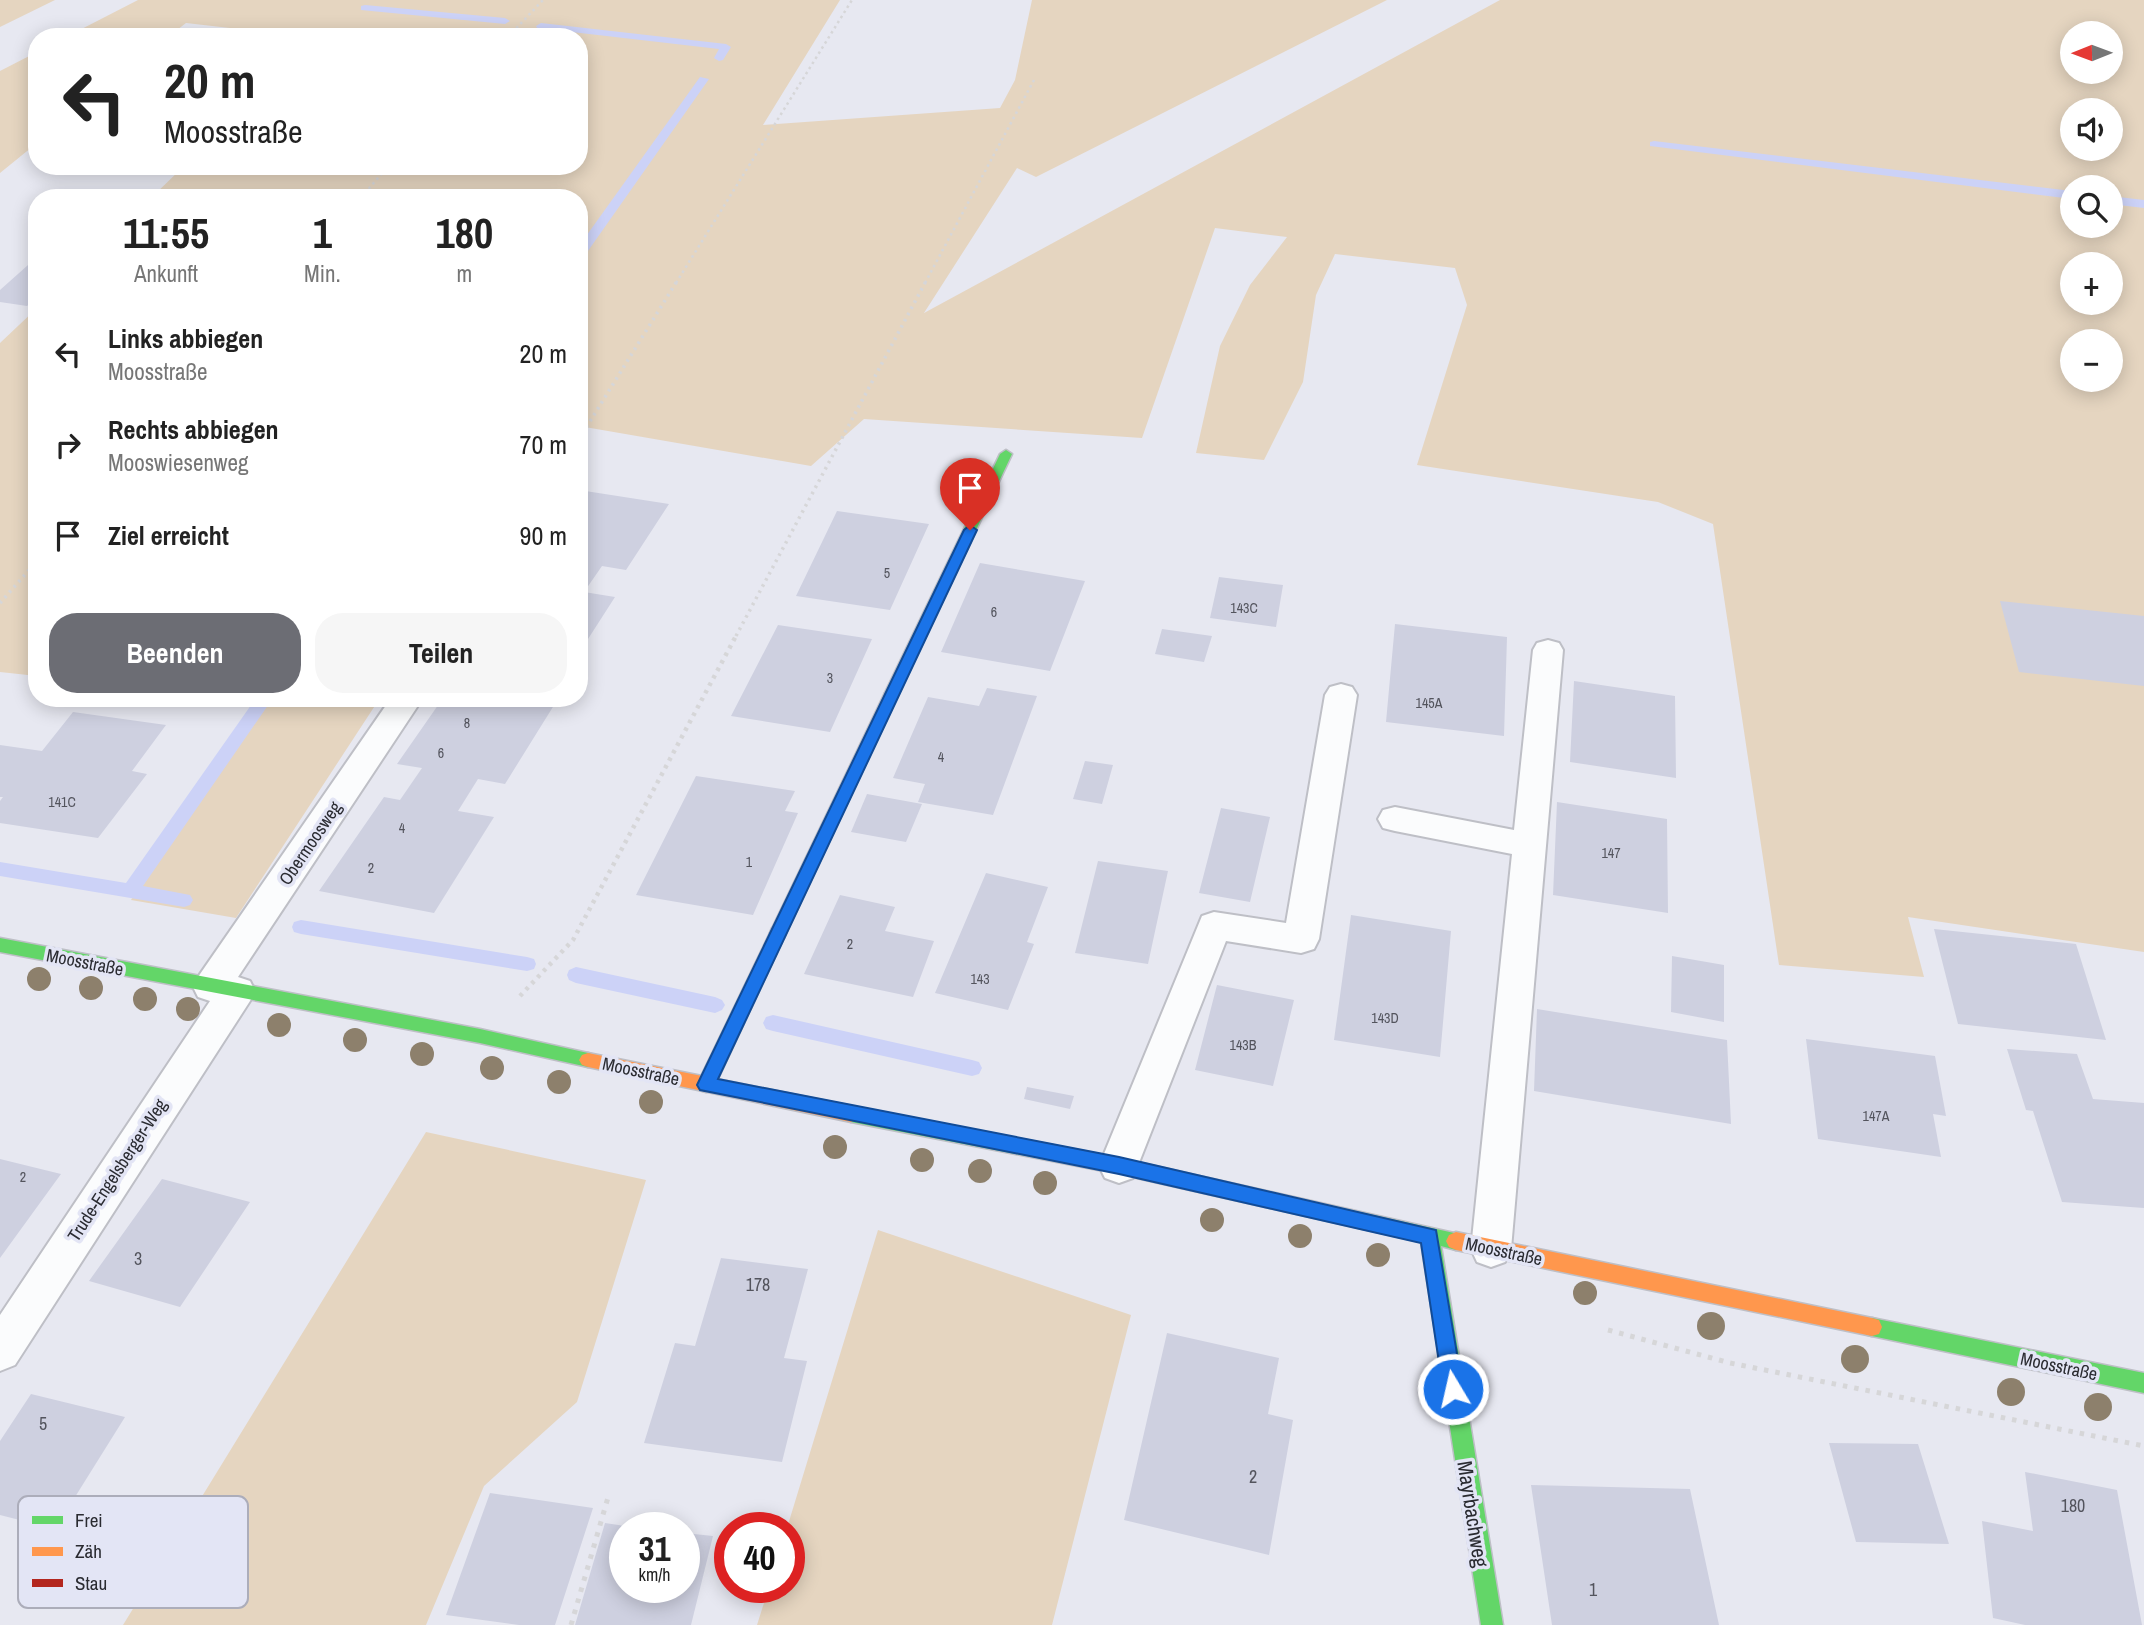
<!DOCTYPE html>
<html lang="de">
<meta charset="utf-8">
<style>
body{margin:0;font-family:"Archivo Narrow",sans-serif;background:#f6f6f6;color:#222;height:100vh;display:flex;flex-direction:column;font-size:26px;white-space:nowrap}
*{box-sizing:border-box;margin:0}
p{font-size:23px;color:#767676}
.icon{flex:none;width:38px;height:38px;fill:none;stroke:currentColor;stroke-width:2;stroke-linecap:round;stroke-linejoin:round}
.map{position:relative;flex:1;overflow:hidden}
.details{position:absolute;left:28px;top:189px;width:560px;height:518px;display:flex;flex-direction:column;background:#fff;border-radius:28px;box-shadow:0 4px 18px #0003}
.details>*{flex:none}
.guide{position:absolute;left:28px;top:28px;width:560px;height:147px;border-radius:28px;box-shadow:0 4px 18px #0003;background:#fff;color:#222;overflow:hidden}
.needle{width:46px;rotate:269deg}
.fabs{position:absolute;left:2060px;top:21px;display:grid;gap:14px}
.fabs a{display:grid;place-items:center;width:63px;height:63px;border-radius:50%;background:#fff;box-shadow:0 4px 18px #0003;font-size:35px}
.speed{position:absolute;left:609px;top:1512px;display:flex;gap:14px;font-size:35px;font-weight:700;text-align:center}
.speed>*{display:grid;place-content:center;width:91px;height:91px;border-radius:50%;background:#fff;box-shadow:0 4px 18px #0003;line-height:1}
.speed small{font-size:18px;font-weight:400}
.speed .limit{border:10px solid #d22;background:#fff;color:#111}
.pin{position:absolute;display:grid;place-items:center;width:60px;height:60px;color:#fff;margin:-72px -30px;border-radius:50% 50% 50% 0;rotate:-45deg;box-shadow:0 0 7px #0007}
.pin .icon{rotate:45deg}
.me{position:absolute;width:77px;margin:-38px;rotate:351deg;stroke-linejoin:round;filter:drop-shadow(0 0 5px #0008)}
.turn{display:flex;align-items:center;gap:24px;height:147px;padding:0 21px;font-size:32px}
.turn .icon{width:91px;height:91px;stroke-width:2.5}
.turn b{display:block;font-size:49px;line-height:60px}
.eta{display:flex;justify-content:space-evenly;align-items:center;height:119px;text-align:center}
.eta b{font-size:42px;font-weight:700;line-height:49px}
.button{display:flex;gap:14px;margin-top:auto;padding:14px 21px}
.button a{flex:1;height:80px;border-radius:28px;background:#6c6d74;color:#fff;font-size:28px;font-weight:700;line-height:80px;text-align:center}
.button a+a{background:#f6f6f6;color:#222}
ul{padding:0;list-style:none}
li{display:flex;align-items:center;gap:21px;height:91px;padding:0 21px}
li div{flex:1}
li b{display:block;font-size:26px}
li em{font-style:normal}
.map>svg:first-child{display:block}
</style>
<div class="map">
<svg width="2144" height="1625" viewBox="0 0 2144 1625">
<rect width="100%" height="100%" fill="#e7e8f1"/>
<!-- green -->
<path fill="#e5d5c0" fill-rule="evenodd" d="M0 0H55L0 27Z
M138 0H840L763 125 1000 108 1015 80 1032 0H1387L1036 177 1017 168 924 313 1500 0H2144V952L1908 917 1924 977 1779 965 1713 524 1658 502 1417 465 1467 305 1455 268 1335 254 1316 295 1303 382 1264 460 1196 453 1220 346 1250 285 1287 237 1215 228 1142 438 864 419 811 466 579 426V198H151L184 166H579V37H310L186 23 168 37H66ZM2072 33H2110V72H2072ZM2072 110H2110V149H2072ZM2072 187H2110V226H2072ZM2072 264H2110V303H2072ZM2072 341H2110V380H2072Z
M37 52V143L0 173V71Z
M37 308V676L0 672V343Z
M207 698H380L236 918 131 900 261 706Z
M426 1132 646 1180 577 1402 484 1486 426 1625H123Z
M878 1230 1131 1315 1052 1625H757L769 1587H789V1528H787Z"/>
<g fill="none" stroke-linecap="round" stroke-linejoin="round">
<!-- stream -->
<path fill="#ccd2f7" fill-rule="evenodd" d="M365 5 505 18 510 21 505 24 361 10V6Z
M541 23 726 44 731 47 723 60 719 61 714 58 719 49 537 28 536 26Z
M700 77 709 79 583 258 579 259V246Z
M1654 141 2072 191V199L1650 146V142Z
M2110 196 2144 200V208L2110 204Z
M256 698H273L143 886 190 895 193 900 190 905 184 907 0 876V862L126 883Z
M301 920 527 957 534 959 536 964 534 969 527 971 301 934 294 932 292 927 294 922Z
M576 967 715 997 722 1000 725 1005 722 1010 715 1013 576 983 569 980 567 975 569 970Z
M773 1015 972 1060 979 1062 982 1068 979 1074 972 1076 773 1031 766 1029 763 1023 766 1017Z"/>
</g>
<!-- building -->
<path fill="#ced0e0" d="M37 257V297L27 306 0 302V290Z
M579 490 669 504 626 570 602 566 584 592 615 597 579 653Z
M837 511 929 524 890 610 796 596Z
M980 563 1085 581 1050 671 941 652Z
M1219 577 1283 585 1276 627 1210 618Z
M2000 601 2144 616V686L2019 672Z
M1395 624 1507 637 1504 736 1386 722Z
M778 625 872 639 830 732 731 716Z
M1162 629 1212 636 1204 662 1155 654Z
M1574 681 1675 696 1676 778 1570 762Z
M987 688 1037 696 993 815 918 802 925 784 893 778 928 697 979 706Z
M443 698H538L556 702 505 784 478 779 458 811 494 817 434 913 319 891 384 797 400 800 422 768 397 764Z
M73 712 166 725 132 771 147 774 98 838 0 823V801L3 797H0V745L42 751Z
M1085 761 1113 765 1102 804 1073 799Z
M696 776 795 791 785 811 798 813 753 915 636 895Z
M867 794 922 804 906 842 851 832Z
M1557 802 1667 819 1668 913 1553 895Z
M1221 808 1270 817 1250 902 1199 893Z
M1098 861 1168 871 1148 964 1075 953Z
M986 873 1048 887 1027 942 1034 944 1008 1010 935 993Z
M840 895 895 907 885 931 934 941 913 997 804 974Z
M1351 915 1451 931 1440 1057 1334 1040Z
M1934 929 2076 944 2106 1040 1958 1024Z
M1672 956 1724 965V1022L1671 1012Z
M1217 985 1294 1000 1273 1086 1195 1070Z
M1537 1009 1727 1040 1731 1124 1534 1091Z
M1806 1039 1935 1056 1946 1116 1933 1114 1941 1157 1818 1139Z
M2007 1049 2077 1054 2093 1099 2144 1103V1208L2062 1202 2033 1111 2026 1110Z
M1027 1087 1074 1096 1070 1109 1024 1099Z
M0 1159 61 1174 0 1258Z
M162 1179 250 1202 180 1307 89 1281Z
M721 1258 808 1269 784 1358 807 1361 782 1462 644 1443 675 1343 695 1346Z
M1167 1333 1279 1358 1268 1414 1293 1420 1269 1555 1124 1520Z
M31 1394 125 1417 55 1529 0 1515V1441Z
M1829 1443 1918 1444 1949 1544 1856 1542Z
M2025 1472 2117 1490 2142 1625H2025L1993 1618 1982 1521 2033 1531Z
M1531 1485 1690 1489 1719 1625H1552Z
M490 1493 593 1508 555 1625H519L446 1615Z
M605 1523 625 1526V1587H684V1533L713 1536 691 1625H575Z"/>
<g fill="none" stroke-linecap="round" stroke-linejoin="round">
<!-- lane casing -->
<g stroke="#bebfc6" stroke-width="4">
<path id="lane" d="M1548 640 1559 643 1563 650 1511 1249 1505 1262 1491 1267 1477 1262 1471 1249 1512 854 1395 831 1383 828 1378 819 1383 810 1395 807 1514 830 1533 650 1537 643Z
M1341 684 1352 687 1357 695 1319 939 1314 949 1301 953 1226 941 1133 1178 1119 1183 1105 1178 1099 1166 1202 916 1214 912 1286 923 1325 695 1330 687Z
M391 698H423L238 977 250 981 255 991 250 1001 15 1365 0 1371V1315L210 1001 198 997 193 987 198 977Z"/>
</g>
<!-- fast casing -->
<g stroke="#bebfc6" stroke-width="3">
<path id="fast" d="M1006 450 1012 454 899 693 897 697H887L885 693 1000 454Z
M0 938 480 1029 588 1053 594 1055 597 1060 594 1065 588 1067 480 1043 0 952Z
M851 1106 1119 1158 1463 1235 1466 1241 1463 1247 1456 1250 1441 1246 1503 1625H1481L1421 1242 1119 1174 851 1122 845 1119 842 1114 845 1109Z
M1872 1318 2144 1373V1393L1872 1336 1865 1334 1862 1327 1865 1320Z"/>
</g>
<!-- slow casing -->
<g stroke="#bebfc6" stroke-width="3">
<path id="slow" d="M892 688 899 693 786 933 784 938H772L770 933 885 693Z
M588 1053 851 1106 857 1109 860 1114 857 1119 851 1122 588 1067 582 1065 579 1060 582 1055Z
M1456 1232 1872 1318 1879 1320 1882 1327 1879 1334 1872 1336 1456 1250 1449 1247 1446 1241 1449 1235Z"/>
</g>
<!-- jam casing -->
<g stroke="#bebfc6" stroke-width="3">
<path id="jam" d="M778 927 784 928 786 933 715 1085 712 1090 706 1092 700 1090 697 1085 770 933 772 928Z"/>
</g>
<!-- path-far3 -->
<path stroke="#d6d6d8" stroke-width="2.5" stroke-dasharray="2.5 3.5" stroke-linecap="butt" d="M508 37 543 0
M361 198 388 166
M676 283 852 0
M925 283 1034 80"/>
<!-- path-far2 -->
<path stroke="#d6d6d8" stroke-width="3.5" stroke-dasharray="2.5 4.5" stroke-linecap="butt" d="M579 439 677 281
M0 603 37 561
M736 636 926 281"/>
<!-- path-far1 -->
<path stroke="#d6d6d8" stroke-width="4.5" stroke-dasharray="3.5 5" stroke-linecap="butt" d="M520 996 573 940 737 634"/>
<!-- path -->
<path stroke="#d6d6d8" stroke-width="5" stroke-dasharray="4.5 7" stroke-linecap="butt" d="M1608 1330 1730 1363 2144 1446
M571 1625 609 1494"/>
<!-- lane -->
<use href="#lane" fill="#fbfcfd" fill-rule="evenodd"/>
<!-- fast -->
<use href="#fast" fill="#63d668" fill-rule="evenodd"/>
<!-- slow -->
<use href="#slow" fill="#ff974d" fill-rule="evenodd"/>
<!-- jam -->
<use href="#jam" fill="#b3261e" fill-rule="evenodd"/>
</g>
<!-- trees -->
<g fill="#8d806c">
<circle cx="39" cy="979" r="12"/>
<circle cx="91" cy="988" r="12"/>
<circle cx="145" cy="999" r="12"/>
<circle cx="188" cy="1009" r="12"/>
<circle cx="279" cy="1025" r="12"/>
<circle cx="355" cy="1040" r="12"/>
<circle cx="422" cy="1054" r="12"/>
<circle cx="492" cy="1068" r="12"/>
<circle cx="559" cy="1082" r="12"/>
<circle cx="651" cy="1102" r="12"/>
<circle cx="835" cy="1147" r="12"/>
<circle cx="922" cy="1160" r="12"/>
<circle cx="980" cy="1171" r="12"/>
<circle cx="1045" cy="1183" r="12"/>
<circle cx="1212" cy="1220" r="12"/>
<circle cx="1300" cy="1236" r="12"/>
<circle cx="1378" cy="1255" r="12"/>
<circle cx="1585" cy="1293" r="12"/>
<circle cx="1711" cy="1326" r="14"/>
<circle cx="1855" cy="1359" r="14"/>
<circle cx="2011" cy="1392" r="14"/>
<circle cx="2098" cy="1407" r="14"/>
</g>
<!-- route -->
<path fill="#1a73e8" stroke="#114b97" stroke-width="2" d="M970 525 977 530 718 1079 1119 1157 1436 1230 1463 1389 1460 1396 1453 1399 1446 1396 1443 1389 1421 1243 1119 1174 700 1090 697 1085 964 530Z"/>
<g text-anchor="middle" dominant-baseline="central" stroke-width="7" stroke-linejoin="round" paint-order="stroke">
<!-- number labels -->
<g font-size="14" fill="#53545d">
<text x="887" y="573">5</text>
<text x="1244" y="608">143C</text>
<text x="994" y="612">6</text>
<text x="830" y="678">3</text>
<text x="1429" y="703">145A</text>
<text x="467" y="723">8</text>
<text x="441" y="753">6</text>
<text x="941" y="757">4</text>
<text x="62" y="802">141C</text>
<text x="402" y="828">4</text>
<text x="1611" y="853">147</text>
<text x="749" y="862">1</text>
<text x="371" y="868">2</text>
<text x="850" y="944">2</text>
<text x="980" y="979">143</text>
<text x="1385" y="1018">143D</text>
<text x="1243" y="1045">143B</text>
<text x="1876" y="1116">147A</text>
<text x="23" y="1177">2</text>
</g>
<!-- street labels -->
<g font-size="18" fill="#2a2b31" stroke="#e3e5f5">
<text transform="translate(310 843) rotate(-56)">Obermoosweg</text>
<text transform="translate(85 962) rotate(11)">Moosstraße</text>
<text transform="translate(641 1071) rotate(12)">Moosstraße</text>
<text transform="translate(117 1170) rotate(-57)">Trude-Engelsberger-Weg</text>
<text transform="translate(1504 1251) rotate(12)">Moosstraße</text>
<text transform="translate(2059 1366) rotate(12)">Moosstraße</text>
</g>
<!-- near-number labels -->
<g font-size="18" fill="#53545d">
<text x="138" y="1258">3</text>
<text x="758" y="1284">178</text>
<text x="43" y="1423">5</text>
<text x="1253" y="1476">2</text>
<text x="2073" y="1505">180</text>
<text x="1593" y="1589">1</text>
</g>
<!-- near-street labels -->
<g font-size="21" fill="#2a2b31" stroke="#e3e5f5">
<text transform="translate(1473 1514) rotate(81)">Mayrbachweg</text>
</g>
</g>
<!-- legend -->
<rect x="18" y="1496" width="230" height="112" rx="10" fill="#e3e5f5" stroke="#acadba" stroke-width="2"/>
<rect x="32" y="1516" width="31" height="8" fill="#63d668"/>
<rect x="32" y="1547" width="31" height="9" fill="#ff974d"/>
<rect x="32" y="1579" width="31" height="8" fill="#b3261e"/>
<g font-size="19" fill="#2a2b31">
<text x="75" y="1527">Frei</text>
<text x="75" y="1558">Zäh</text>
<text x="75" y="1590">Stau</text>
</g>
</svg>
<div class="fabs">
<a><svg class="needle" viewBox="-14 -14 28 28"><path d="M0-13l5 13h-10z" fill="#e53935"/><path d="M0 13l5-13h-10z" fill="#767676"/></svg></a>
<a><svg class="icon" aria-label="sound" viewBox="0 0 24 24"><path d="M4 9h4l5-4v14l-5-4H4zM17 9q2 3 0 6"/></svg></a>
<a><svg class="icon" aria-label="search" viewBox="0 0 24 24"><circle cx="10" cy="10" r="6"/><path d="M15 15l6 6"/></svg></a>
<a>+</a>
<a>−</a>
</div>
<div class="speed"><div>31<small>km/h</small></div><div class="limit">40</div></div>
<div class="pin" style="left:970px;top:530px;background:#d93025"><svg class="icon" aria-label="arrive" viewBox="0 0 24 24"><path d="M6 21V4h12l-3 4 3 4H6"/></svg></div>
<svg class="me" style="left:1453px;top:1389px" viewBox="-20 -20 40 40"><circle r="17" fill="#1a73e8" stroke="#fff" stroke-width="3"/><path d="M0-11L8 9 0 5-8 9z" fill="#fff"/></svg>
<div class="guide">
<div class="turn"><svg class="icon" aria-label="left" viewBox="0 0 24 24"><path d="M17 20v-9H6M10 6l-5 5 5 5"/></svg><div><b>20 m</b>Moosstraße</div></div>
</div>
<section class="details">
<div class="eta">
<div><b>11:55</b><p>Ankunft</p></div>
<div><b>1</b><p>Min.</p></div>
<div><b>180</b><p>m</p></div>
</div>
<ul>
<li><svg class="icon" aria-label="left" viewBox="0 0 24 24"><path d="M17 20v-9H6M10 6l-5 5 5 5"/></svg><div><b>Links abbiegen</b><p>Moosstraße</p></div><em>20 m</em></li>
<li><svg class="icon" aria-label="right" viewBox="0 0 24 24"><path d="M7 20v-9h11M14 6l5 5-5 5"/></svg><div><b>Rechts abbiegen</b><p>Mooswiesenweg</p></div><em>70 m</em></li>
<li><svg class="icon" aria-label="arrive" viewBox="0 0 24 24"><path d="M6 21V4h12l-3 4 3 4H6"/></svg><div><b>Ziel erreicht</b></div><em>90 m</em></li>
</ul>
<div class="button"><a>Beenden</a><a>Teilen</a></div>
</section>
</div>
